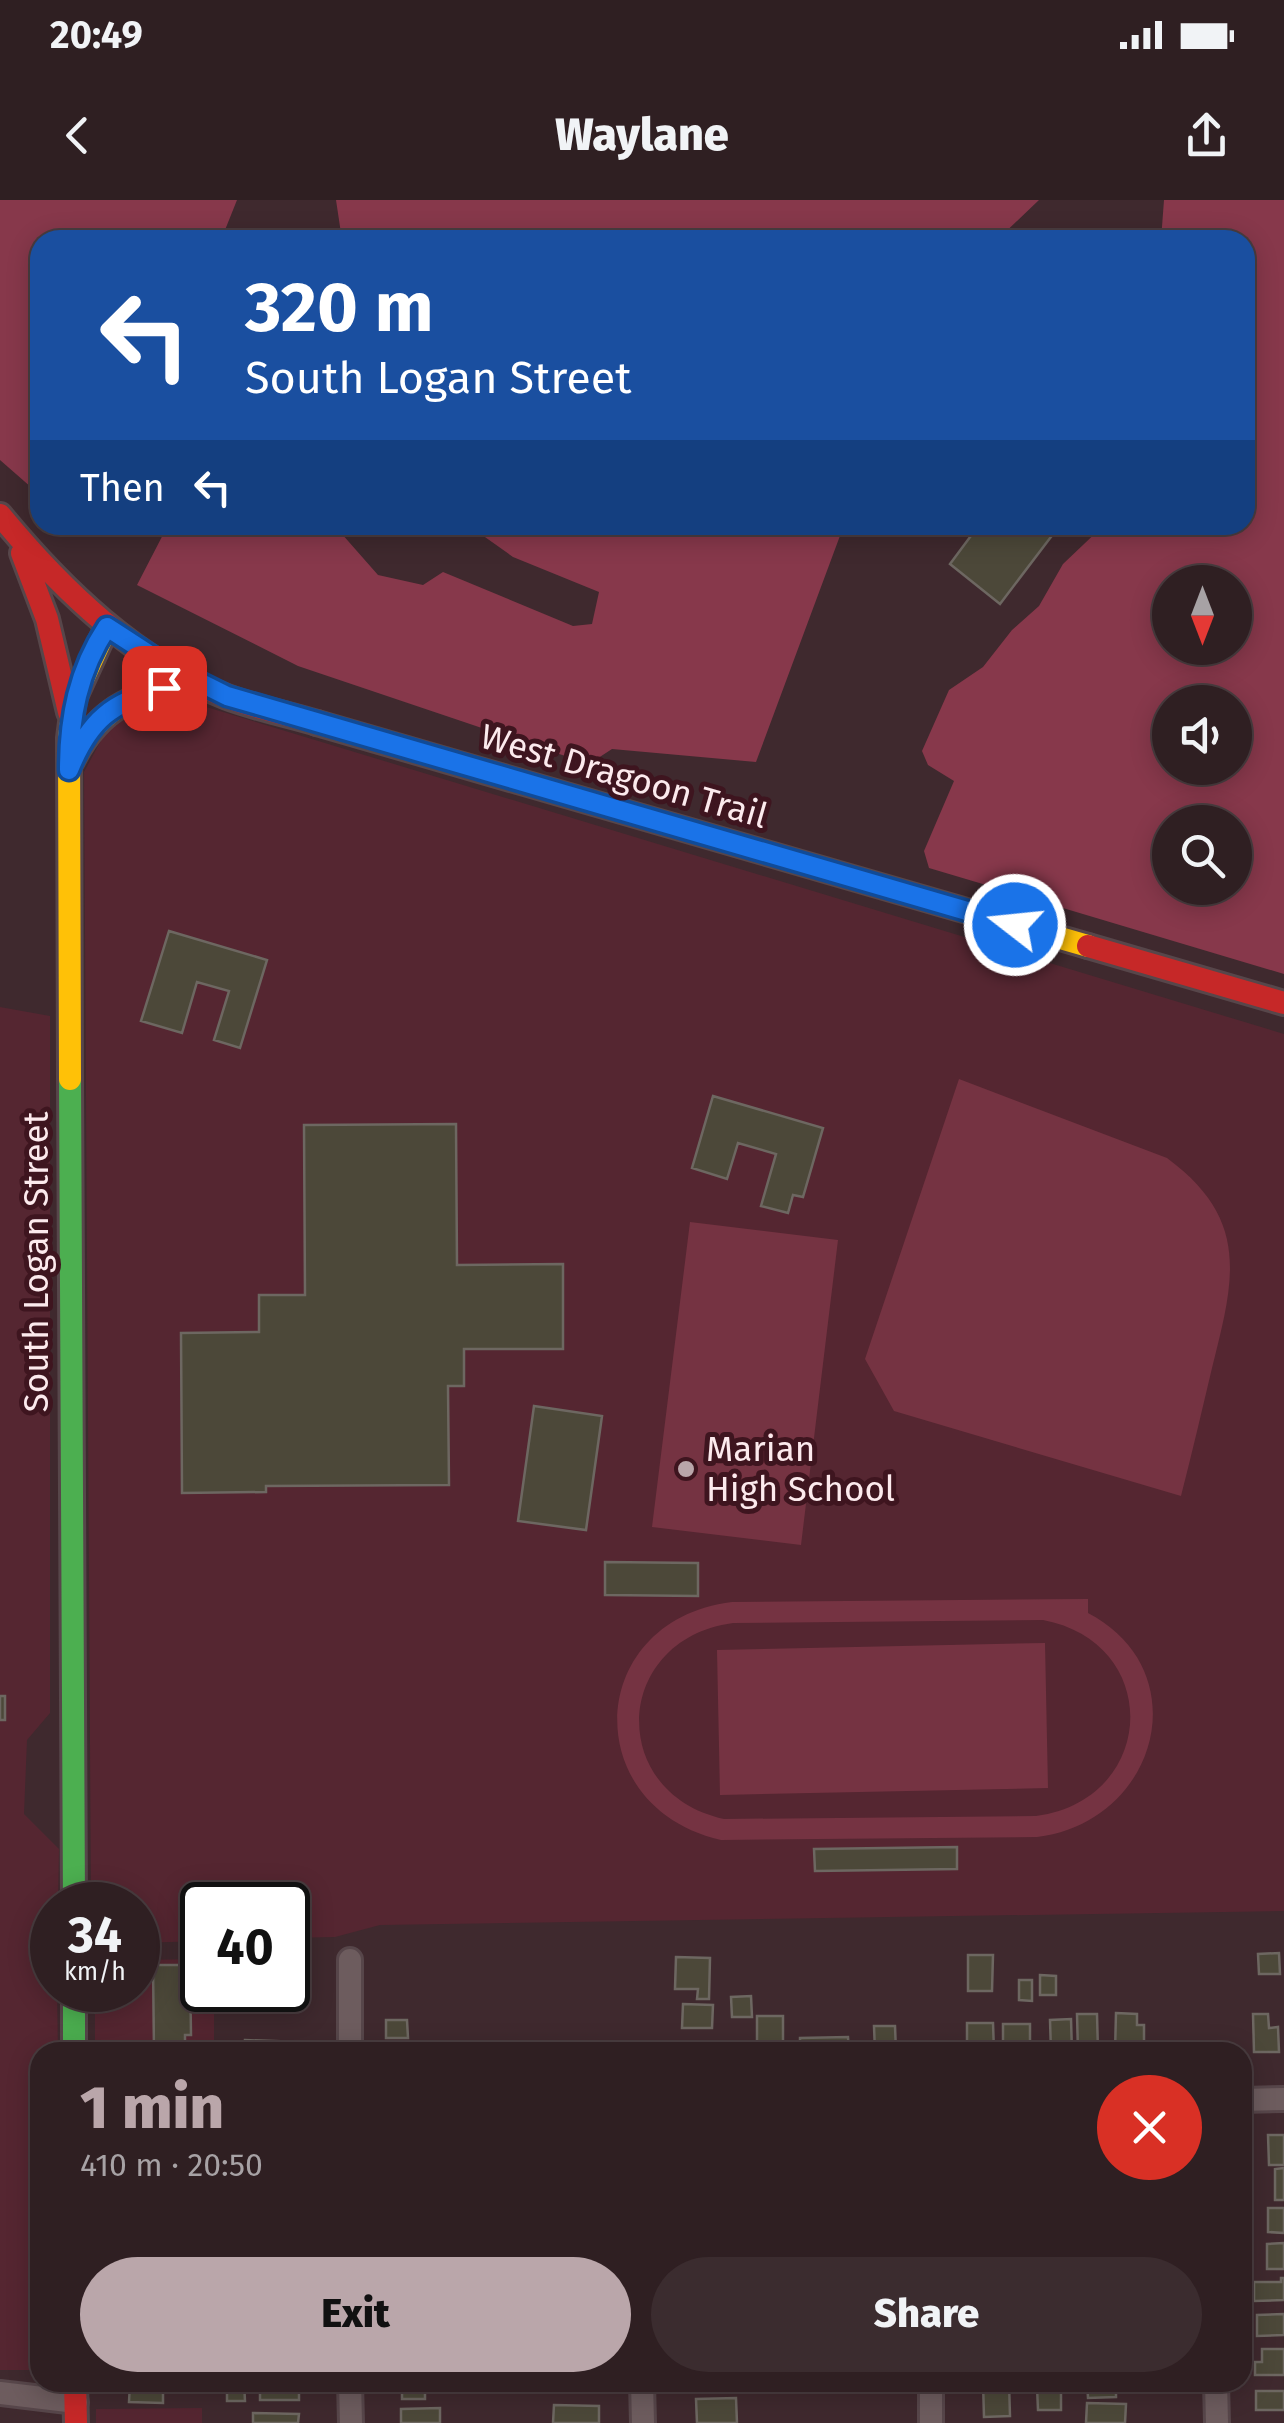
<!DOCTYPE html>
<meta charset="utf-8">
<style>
body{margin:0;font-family:"Fira Sans",sans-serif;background:#3b2c2f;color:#f1f3f6;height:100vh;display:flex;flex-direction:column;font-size:38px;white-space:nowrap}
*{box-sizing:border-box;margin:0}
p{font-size:32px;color:#a7a2a5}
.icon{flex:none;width:55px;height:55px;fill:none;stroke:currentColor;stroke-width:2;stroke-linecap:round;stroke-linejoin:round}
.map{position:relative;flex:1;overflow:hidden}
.details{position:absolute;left:30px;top:1842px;width:1222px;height:350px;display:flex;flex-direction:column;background:#2f1f22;border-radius:30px;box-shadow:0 5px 25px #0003,0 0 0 2px #4a3d40}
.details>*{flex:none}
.hud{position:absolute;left:30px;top:30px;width:1225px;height:305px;border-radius:30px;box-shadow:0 5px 25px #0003,0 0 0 2px #4a3d40;background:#1a4fa0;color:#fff;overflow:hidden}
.needle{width:65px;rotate:180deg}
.buttons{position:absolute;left:1152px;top:365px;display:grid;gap:20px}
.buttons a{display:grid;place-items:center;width:100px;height:100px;border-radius:50%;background:#2f1f22;box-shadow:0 5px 25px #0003,0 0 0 2px #4a3d40;font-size:50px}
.speed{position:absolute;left:30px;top:1682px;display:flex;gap:20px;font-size:50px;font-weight:700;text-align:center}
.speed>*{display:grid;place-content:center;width:130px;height:130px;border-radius:50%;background:#2f1f22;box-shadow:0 5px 25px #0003,0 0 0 2px #4a3d40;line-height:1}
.speed small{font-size:25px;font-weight:400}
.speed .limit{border:5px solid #111;border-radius:15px;background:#fff;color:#111}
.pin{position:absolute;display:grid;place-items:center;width:85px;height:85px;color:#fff;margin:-42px;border-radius:20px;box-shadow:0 5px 15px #0006}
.me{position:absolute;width:110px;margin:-55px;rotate:286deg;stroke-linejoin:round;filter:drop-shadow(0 0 8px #0008)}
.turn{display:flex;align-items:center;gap:35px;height:210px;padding:0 50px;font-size:45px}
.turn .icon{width:130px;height:130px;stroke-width:2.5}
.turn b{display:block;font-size:70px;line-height:85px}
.then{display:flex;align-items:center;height:95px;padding:0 50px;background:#0003;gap:20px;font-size:38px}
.round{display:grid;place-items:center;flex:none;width:105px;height:105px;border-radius:52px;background:#3b2c2f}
.summary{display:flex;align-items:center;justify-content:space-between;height:170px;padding:0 50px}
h1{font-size:60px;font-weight:800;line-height:75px;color:#baa6aa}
.cta{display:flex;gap:20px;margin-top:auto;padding:20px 50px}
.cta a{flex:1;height:115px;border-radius:60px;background:#baa6aa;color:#111;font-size:40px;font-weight:800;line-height:115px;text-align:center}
.cta a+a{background:#3b2c2f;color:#f1f3f6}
.status{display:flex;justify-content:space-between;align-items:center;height:70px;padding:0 50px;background:#2f1f22;direction:ltr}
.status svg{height:28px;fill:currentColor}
header{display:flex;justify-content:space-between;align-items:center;height:130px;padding:0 50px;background:#2f1f22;font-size:45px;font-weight:800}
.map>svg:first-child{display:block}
</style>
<div class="status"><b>20:49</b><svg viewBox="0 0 49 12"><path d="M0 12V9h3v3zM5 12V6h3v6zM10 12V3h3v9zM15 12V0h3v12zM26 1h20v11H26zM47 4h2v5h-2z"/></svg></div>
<header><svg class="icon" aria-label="back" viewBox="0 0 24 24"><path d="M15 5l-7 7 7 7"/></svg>Waylane<svg class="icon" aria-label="share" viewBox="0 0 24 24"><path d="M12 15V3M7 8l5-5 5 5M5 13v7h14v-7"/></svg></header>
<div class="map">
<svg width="1284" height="2223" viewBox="0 0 1284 2223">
<rect width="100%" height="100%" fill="#3f292e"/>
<!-- built -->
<path fill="#552631" d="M203 506 1284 834V1711L380 1725 335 1737 288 1738V1705H202V1741L138 1743V1705H91L84 572 105 533 142 507Z
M0 807 50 816V1513L27 1540 24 1614 59 1649 58 1705H52V1790H57L58 1852H40V2170H0Z
M202 1759V1790H214V1852H95V1790H138V1760Z
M202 2208V2223H96V2209Z"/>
<!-- green -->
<path fill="#753342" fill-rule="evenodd" d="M959 879 1167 958C1251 1020 1234 1080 1212 1168 1202 1210 1192 1253 1181 1296L894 1211 865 1159Z
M690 1022 838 1040 801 1345 652 1327Z
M1088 1399V1413C1199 1471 1158 1622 1037 1637L721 1640C577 1607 585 1420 732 1402ZM1043 1420C1164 1443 1157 1600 1036 1616L724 1619C606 1593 613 1439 733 1423Z
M1045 1443 1048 1588 720 1595 717 1450Z"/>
<!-- forest -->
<path fill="#87384b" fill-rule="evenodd" d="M0 0H237L221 40H40V295L0 260Z
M336 0H1039L997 40H342Z
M1164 0H1284V774L929 668 924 651 954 581 928 565 922 551 949 490 983 467 1012 430 1039 406 1063 364 1104 325H1245V40H1161ZM1235 382V448H1170V382ZM1235 502V568H1170V502ZM1235 622V688H1170V622Z
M168 325H334L378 375 423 385 443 372 573 426 592 424 599 392 513 357 468 325H844L756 562 612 549 589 564 298 466 137 385Z"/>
<!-- building -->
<path fill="#4c4839" stroke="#6d6761" stroke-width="2.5" d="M979 325H1060L1000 404 950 364Z
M169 731 267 760 240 848 214 840 229 791 197 782 182 833 141 821Z
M713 896 823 928 803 997 793 995 788 1013 761 1006 776 954 738 943 727 979 692 968Z
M456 924 457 1065 563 1064V1149H464V1186H448L449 1285 266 1286V1292L182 1293 181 1133 259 1132V1095H305L304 925Z
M534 1206 602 1216 586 1330 518 1321Z
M605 1362 698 1363V1396L605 1395Z
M0 1496H5V1520H0Z
M957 1647V1669L815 1671 814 1649Z
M1279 1753 1280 1774H1259L1258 1754Z
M968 1755H993L992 1791H968Z
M676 1757 710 1758 709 1799H697L698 1789H675Z
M153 1765H190L191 1835H185V1852H154Z
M1040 1775 1056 1776V1795H1040Z
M1019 1780H1032V1801L1019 1800Z
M751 1796 752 1817H732L731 1797Z
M683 1804 713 1805 712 1828H682Z
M1116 1813 1137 1814V1825H1144V1852H1115Z
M1077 1814H1097L1098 1852H1078Z
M1253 1814H1268L1269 1828 1278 1827 1279 1852H1254Z
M757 1816H783V1852H757Z
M1071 1819 1072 1852H1051L1050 1820Z
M386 1820H407L408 1838H386Z
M967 1823H993L994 1852H967Z
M1003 1824H1030V1852H1003Z
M874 1826H895L896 1852H875Z
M848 1837 849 1852H800V1838Z
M245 1840 300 1842 299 1852H245Z
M380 1845H399L400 1852H380Z
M520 1845V1852H473V1846Z
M440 1849H467V1852H440Z
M1268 1935H1284V1965H1269Z
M1284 1968V2000H1275V1969Z
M1268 2008H1284V2033L1268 2032Z
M1284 2043V2069H1267V2044Z
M1281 2078H1284V2100L1254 2101V2082H1281Z
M1284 2114V2135L1257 2136V2115Z
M1262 2149H1284V2175H1255V2162H1262Z
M163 2182V2203L129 2202 130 2183Z
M227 2182H244L245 2201H227Z
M260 2182H299V2200H260Z
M402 2182H425V2199H402Z
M558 2182H595L596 2190 558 2192Z
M693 2182H720V2190L693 2191Z
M983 2182H1009L1010 2216 984 2217Z
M1087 2182H1116V2197L1088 2198Z
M1037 2187H1061V2210H1038Z
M1256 2191H1284V2210H1256Z
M736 2198 737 2223H697L696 2199Z
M1087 2203 1126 2204 1125 2223H1086Z
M554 2205 599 2206V2223H553Z
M440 2208V2223H401V2209Z
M253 2213 299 2214 298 2223H253Z"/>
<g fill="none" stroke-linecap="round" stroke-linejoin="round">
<!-- street casing -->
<g stroke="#57464a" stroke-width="28">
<path id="street" d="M350 1852V1760
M1242 1900 1284 1899
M350 2182 351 2223
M642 2182 643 2223
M931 2182V2223
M1216 2182 1217 2223
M0 2193 76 2202"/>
</g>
<!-- fast casing -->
<g stroke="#57464a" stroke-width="28">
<path id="fast" d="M70 879 74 1705
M74 1790V1852"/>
</g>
<!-- slow casing -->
<g stroke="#57464a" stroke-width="28">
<path id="slow" d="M317 523 1088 746
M72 561C101 503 138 493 198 483
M70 879 69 538 74 499 107 427"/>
</g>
<!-- jam casing -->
<g stroke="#57464a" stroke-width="28">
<path id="jam" d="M0 315C61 389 136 462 227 497 256 508 287 514 317 523
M22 353 47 419 69 512
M1088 746 1284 803
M75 2182 76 2223"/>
</g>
<!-- street -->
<use href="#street" stroke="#6d5c5e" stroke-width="22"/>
<!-- fast -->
<use href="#fast" stroke="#4caf50" stroke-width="22"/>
<!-- slow -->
<use href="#slow" stroke="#ffc107" stroke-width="22"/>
<!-- jam -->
<use href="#jam" stroke="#c62828" stroke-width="22"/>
</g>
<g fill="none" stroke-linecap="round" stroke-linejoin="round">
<!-- route casing -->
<g stroke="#114b97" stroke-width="25">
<path id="route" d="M164 488C112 502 89 520 69 570 69 518 78 471 107 427L167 466 227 496 1015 725"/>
</g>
<!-- route -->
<use href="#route" stroke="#1a73e8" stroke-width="18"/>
</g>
<!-- markers -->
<circle fill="#baa6aa" stroke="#3e151f" stroke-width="4" cx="686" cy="1269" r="10"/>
<g text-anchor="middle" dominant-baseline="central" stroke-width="10" stroke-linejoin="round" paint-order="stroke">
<!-- street labels -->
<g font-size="35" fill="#fceaed" stroke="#3e151f">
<text transform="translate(624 576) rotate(16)">West Dragoon Trail</text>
<text transform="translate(36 1062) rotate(-90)">South Logan Street</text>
</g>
<!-- poi labels -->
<g font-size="35" fill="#fceaed" stroke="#3e151f" text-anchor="start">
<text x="706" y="1249">Marian<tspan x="706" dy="40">High School</tspan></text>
</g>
</g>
</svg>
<div class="buttons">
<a><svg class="needle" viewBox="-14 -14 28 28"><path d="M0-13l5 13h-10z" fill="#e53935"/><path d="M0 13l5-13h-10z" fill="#a7a2a5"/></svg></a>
<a><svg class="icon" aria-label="sound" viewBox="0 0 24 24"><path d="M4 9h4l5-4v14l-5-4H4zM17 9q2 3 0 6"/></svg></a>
<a><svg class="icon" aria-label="search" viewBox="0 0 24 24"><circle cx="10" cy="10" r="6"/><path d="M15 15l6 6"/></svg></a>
</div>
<div class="speed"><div>34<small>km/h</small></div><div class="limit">40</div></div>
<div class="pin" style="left:164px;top:488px;background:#d93025"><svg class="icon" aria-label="arrive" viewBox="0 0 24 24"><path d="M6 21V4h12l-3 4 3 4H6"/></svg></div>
<svg class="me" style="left:1015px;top:725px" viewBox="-20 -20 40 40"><circle r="17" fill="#1a73e8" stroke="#fff" stroke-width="3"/><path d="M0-11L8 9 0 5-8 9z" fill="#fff"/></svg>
<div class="hud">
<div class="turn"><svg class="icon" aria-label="left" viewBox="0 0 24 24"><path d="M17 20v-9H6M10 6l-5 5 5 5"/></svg><div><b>320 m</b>South Logan Street</div></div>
<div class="then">Then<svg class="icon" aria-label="left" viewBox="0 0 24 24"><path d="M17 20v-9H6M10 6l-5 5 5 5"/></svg></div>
</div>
<section class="details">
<div class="summary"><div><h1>1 min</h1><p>410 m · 20:50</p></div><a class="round" style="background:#d93025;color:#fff"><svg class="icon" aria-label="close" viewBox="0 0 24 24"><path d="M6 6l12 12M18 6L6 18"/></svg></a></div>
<div class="cta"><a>Exit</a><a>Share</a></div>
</section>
</div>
